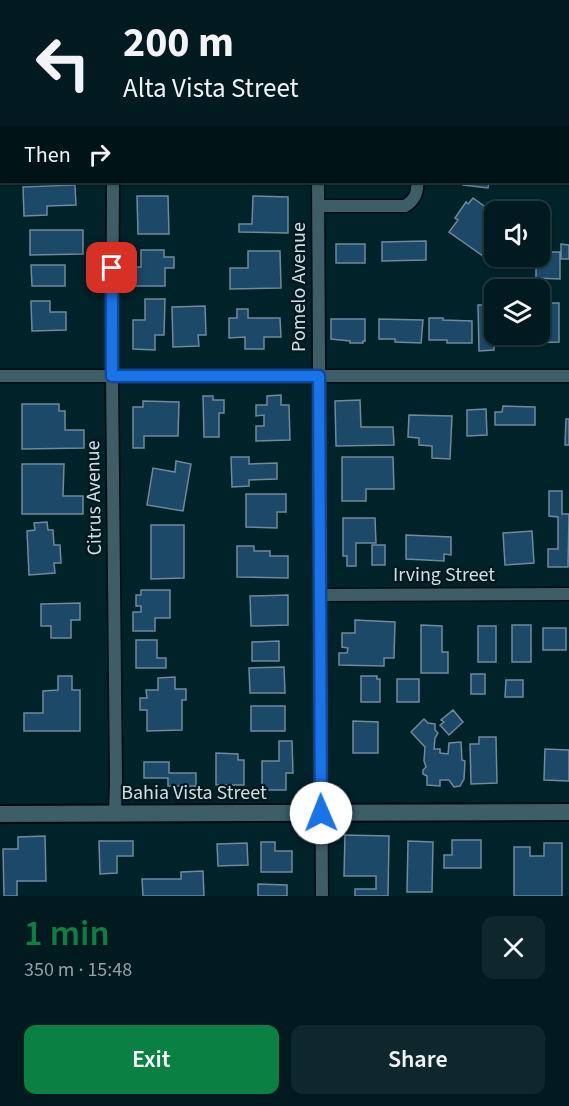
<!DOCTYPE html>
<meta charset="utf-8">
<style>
body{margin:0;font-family:"Source Sans 3",sans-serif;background:#0e272c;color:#f1f3f6;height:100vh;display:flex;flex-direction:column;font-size:22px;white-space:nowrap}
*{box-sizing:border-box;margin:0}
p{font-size:20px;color:#95a1a4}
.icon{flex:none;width:33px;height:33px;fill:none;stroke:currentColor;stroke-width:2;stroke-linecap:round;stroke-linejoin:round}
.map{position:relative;height:896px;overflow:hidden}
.side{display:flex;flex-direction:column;background:#001a1f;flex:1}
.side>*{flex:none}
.hud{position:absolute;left:0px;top:0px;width:570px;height:183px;box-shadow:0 2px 4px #0004,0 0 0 2px #22383d;background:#001a1f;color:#f1f3f6;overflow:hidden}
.buttons{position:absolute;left:484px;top:201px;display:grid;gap:12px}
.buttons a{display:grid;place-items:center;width:66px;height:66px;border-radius:12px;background:#001a1f;box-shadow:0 2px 4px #0004,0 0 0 2px #22383d;font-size:30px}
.pin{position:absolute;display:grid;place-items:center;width:51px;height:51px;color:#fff;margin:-26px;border-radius:12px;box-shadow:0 3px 9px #0006}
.me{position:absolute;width:66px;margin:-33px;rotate:359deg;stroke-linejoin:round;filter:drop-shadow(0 0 4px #0008)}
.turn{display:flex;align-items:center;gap:21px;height:126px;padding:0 24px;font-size:27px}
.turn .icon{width:78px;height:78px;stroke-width:2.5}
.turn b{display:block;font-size:42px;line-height:51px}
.then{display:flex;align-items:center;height:57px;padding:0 24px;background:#0003;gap:12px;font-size:22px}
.round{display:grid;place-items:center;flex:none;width:63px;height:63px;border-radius:12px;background:#0e272c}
.overview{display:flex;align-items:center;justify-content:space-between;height:102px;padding:0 24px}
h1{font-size:36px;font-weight:600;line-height:45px;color:#0b8043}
.button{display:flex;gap:12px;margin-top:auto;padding:12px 24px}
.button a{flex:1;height:69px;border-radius:12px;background:#0b8043;color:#fff;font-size:24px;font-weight:600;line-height:69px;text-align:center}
.button a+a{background:#0e272c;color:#f1f3f6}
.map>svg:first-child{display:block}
</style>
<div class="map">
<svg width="569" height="896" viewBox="0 0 569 896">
<rect width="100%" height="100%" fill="#002229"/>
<!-- building -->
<path fill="#1b4967" stroke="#70899c" stroke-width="1.5" d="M463 182H489L488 188 463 185Z
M75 185 76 205 47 206V215L24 216 23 187Z
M137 196H168L169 234H138Z
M253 196 288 197V233L239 232V224H252Z
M473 198 495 214V227L485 240 491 245 483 256 449 232 458 220 455 218 466 202 468 204Z
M30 230H83V254L30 255Z
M426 241V260L382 261V242Z
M336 244H365V263H336Z
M561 244 569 245V259H561Z
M141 250H164V257H174V268H165V286H135V267H141Z
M248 251H280L281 288 230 289V268H248Z
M540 252H560V279L536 278V256H540Z
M31 265H65V286H32Z
M145 299H165L164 335H155V350L133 349V320H145Z
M31 301H50V312H66V330L32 331Z
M540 303H559V342L532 343V334H540Z
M478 305H495V334H522V343L494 344V350L479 351Z
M205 306 206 335H198L199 346 173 347 172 307Z
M237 309H248V318H280L281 337H264V349H245V337L229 338V318H237Z
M429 318H443V320L472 321V343H447V340H429Z
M331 319H365V341H363V343H350V341L331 339Z
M379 319 423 320 421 343 395 342V339H379Z
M281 395V405H289L290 440 256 441V426H264V415L256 416V405H267V396Z
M203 396H213V400H224V413H219V437H204Z
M360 400 361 427H393L394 445 336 446 335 401Z
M143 401 179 402 178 436H144V448H133V407H143Z
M22 404H59V411H65V430H84V448L22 449Z
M503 406 535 407V425H495V412H502Z
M486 409 487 435 467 436V410Z
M409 415 452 416 450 459 432 458V446L419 445V438L408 437Z
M566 419H569V445H565Z
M231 457H249V464L277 463V479L249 480V486L232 487Z
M342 457H393L394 489H366V501H342Z
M176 461 191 464 183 511 147 505 153 468 175 472Z
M22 464H64L63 496H83V514H22Z
M549 491H562V514H569L568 567H548V549H558V517L549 516Z
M246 494H286V512H277V528L246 527Z
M343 518H375L376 543H356V566H347V556H343Z
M47 522 48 530H53L54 545H60L61 563H54L55 573 29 575 27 531 35 530 34 523Z
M151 525H184V578L151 579Z
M532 531 534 563 505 565 503 533Z
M406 535 451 537V555L444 554V561L406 559Z
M372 545H385V565H372Z
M237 546H254V551H270V556H288V578L237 577Z
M141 590H170V618H155V631H133V612H141V606H136V595H141Z
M288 595V625L251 626 250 596Z
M80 603V620H71V638H51V626H41V604Z
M355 620 395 622 394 658H384V666L339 665V653H347L348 648 342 647V633H355Z
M421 625 442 626V652H448V673H421Z
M512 625H531V662H512Z
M478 626H496V662H478Z
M543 628H566V650H543Z
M136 640H157V658H166V668H136Z
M279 641V661H252V642Z
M284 667 285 693H250L249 668Z
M471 674H485V694H471Z
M58 676H72V690H80V731H24V713H43V691L58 690Z
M361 676H377V679H380V702H361Z
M175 677V689H186V700H182V730L147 731V710H140V698H147L146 690H158V678Z
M397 679H419V702H397Z
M506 680H523V697H505Z
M251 706H285V731H251Z
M453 710 463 722 449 735 440 725 444 722 441 720Z
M424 719 428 723 435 724V730L438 733 435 738 434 749H440V753L448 754 449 743 461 742 462 760 465 761 464 779 460 786 454 787 449 780H440V786L427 785V776L423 774V770L426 767 424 761 425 747 411 732Z
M353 721 378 722V753H353Z
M479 737H496L497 783 471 784 470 744H479Z
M279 741H292L293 773H286V790H262V761H279Z
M545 749 569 750V781L544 780Z
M216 753 238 754V760H244V785H216Z
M144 762H169V773H196V786H168V778H144Z
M345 835 389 836 388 896H355V889H376V876H344Z
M45 836 46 881H17V896H4L3 849H18V837Z
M452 840H481V868H444V855H452Z
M99 841H133V856H117V873L100 874Z
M408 841 433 842 432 892H407Z
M261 842H275V851H292V872H261Z
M247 843 248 865 218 866 217 844Z
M544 843H562V896H514V847H530V856H544Z
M203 871 204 896H143L142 879H181V872Z
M258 884 287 885V896H258Z"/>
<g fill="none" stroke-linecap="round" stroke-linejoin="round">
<!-- minor casing -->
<g stroke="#000a0f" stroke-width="15">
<path id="minor" d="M317 0V2
M114 2V0
M113 182 112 376 116 781 115 814
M318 182 322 896
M318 206H405C415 200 418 193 417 182
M0 376H569
M320 595 569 594"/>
</g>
<!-- tertiary casing -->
<g stroke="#000a0f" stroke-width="20">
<path id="tertiary" d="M0 814 569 812"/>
</g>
<!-- minor -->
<use href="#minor" stroke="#3d5e66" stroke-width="12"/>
<!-- tertiary -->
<use href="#tertiary" stroke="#3d5e66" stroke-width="16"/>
</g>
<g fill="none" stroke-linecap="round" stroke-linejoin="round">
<!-- route casing -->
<g stroke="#114b97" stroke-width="15">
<path id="route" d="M112 268V376H319L321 813"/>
</g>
<!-- route -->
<use href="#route" stroke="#1a73e8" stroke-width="10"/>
</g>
<g text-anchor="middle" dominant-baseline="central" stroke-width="4.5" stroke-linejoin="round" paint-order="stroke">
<!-- street labels -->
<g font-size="20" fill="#cee0e5" stroke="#01181d">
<text transform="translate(299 287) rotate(-90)">Pomelo Avenue</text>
<text transform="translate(94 498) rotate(-91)">Citrus Avenue</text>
<text x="444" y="575">Irving Street</text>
<text x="194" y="793">Bahia Vista Street</text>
</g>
</g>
</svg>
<div class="buttons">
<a><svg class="icon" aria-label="sound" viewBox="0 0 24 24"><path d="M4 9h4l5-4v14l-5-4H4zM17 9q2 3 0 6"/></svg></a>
<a><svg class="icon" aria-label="layers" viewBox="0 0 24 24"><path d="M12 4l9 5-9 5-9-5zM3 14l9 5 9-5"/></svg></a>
</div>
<div class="pin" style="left:112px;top:268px;background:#d93025"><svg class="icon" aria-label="arrive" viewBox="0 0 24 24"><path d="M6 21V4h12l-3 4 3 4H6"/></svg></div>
<svg class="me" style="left:321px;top:813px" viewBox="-20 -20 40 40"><circle r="19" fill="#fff"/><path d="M0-13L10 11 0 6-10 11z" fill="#1a73e8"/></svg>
<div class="hud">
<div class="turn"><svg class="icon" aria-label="left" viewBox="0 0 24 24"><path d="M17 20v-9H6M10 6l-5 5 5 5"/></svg><div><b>200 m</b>Alta Vista Street</div></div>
<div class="then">Then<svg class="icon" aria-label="right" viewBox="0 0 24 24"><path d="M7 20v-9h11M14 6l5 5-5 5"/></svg></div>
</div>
</div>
<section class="side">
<div class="overview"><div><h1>1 min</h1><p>350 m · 15:48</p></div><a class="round"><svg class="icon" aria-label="close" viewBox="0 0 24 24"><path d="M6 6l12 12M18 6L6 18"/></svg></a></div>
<div class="button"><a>Exit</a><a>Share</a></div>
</section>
